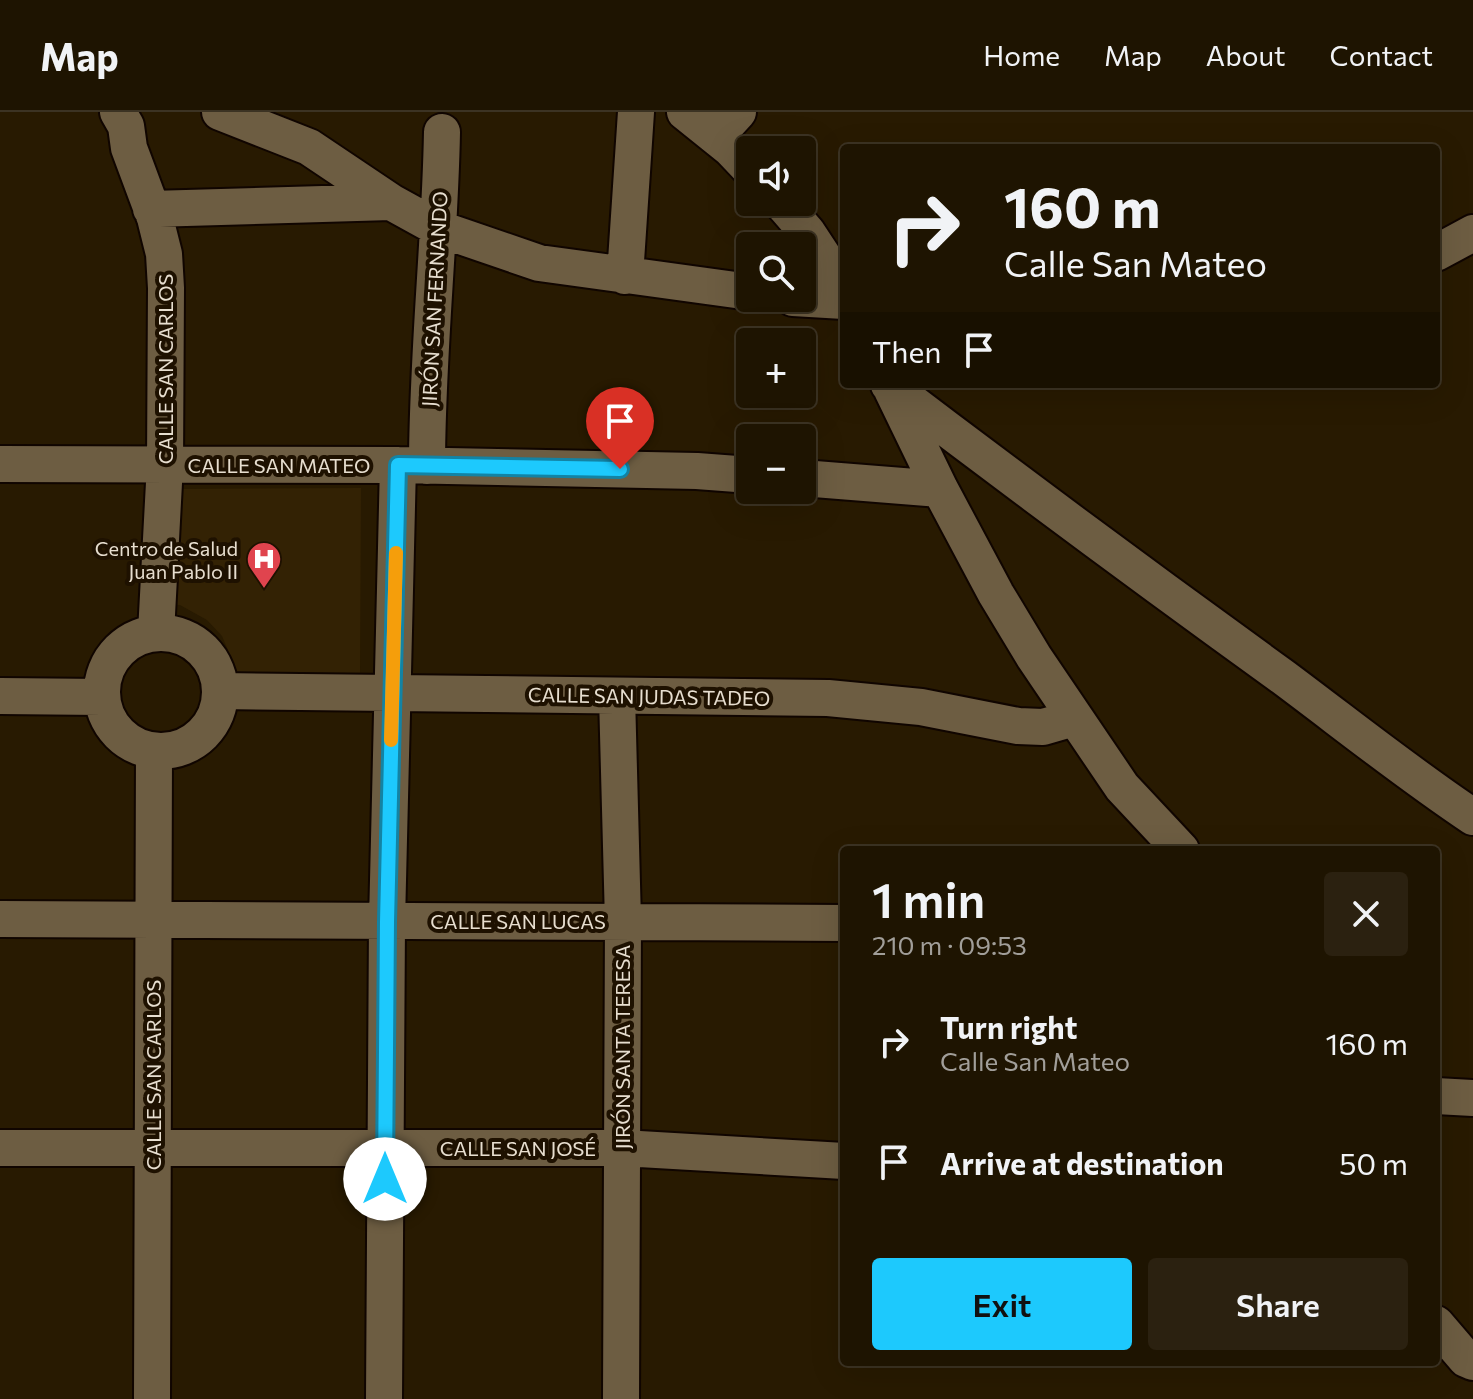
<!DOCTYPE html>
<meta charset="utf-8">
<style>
body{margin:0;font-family:Commissioner,sans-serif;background:#2b2110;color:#f1f3f6;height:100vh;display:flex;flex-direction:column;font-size:30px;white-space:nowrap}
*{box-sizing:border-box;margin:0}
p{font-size:26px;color:#a19e99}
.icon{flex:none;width:44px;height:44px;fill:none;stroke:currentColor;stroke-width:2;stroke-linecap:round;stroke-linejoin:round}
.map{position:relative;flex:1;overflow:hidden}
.drawer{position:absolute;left:840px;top:734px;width:600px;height:520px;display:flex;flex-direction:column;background:#1e1401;border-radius:8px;box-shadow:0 8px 32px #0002,0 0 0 2px #3c3323}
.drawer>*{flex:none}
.top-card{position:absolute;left:840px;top:32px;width:600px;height:244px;border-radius:8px;box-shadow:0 8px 32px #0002,0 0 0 2px #3c3323;background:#1e1401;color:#f1f3f6;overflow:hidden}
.fabs{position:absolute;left:736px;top:24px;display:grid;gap:16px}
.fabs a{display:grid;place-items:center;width:80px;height:80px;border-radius:8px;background:#1e1401;box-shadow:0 8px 32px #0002,0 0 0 2px #3c3323;font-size:40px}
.pin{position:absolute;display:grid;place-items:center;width:68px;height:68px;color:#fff;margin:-82px -34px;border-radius:50% 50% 50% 0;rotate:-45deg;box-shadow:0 0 8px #0007}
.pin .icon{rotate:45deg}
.me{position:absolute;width:88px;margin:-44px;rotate:0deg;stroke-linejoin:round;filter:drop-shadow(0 0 6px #0008)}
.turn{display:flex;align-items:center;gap:28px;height:168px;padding:0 32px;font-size:36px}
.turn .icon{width:104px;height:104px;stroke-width:2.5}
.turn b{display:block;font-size:56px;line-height:68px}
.then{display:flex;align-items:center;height:76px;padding:0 32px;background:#0003;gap:16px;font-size:30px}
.round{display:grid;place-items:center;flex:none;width:84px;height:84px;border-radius:8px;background:#2b2110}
.summary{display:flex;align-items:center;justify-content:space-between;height:136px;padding:0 32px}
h1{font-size:48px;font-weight:600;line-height:60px}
.action{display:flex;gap:16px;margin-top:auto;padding:16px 32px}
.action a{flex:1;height:92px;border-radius:8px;background:#1dc9fd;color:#111;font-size:32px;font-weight:600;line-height:92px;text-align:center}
.action a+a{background:#2b2110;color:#f1f3f6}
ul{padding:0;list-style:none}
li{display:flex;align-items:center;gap:24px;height:120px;padding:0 32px}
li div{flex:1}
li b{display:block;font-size:30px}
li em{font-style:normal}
header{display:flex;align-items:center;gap:48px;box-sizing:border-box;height:112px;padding:0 40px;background:#1e1401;border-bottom:2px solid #3c3323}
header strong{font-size:38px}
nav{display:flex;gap:44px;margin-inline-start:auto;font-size:28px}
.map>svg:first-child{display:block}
</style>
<header>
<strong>Map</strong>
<nav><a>Home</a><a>Map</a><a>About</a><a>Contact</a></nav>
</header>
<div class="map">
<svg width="1473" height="1287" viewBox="0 0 1473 1287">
<rect width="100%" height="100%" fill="#281a01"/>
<!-- built -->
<path fill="#332204" d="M361 376 360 565 238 562 222 524 207 508 180 493 167 492 174 377Z"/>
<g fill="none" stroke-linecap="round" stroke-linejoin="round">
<!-- minor casing -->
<g stroke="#100500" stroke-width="40">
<path id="minor" d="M118 0 126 14 129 36 155 106 164 142 166 176 165 352 156 521
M220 0 309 35 391 90 440 117 539 151 750 180
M685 0 731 37 750 57
M716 24 738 0
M781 90 807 120 844 176
M151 97 391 90
M1436 141 1473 121
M625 164 636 0
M793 186 844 189
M889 273C1019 372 1150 469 1283 565 1346 612 1407 661 1473 705
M892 278 940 377 996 482 1034 545 1122 675 1181 738
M0 352 398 353 697 359 750 363
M427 354C427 242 440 131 442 20
M802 366 940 377
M102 580a59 59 0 1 1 118 0a59 59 0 1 1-118 0Z
M220 579 828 586 921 595 1018 614 1043 615 1074 606
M0 584 102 585
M617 584 623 809 621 1287
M0 807 844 811
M1436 984 1473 986
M0 1036H622L844 1049
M1436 1212 1466 1247 1473 1250
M152 1287 154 639
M384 1287 387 810 398 353"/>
</g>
<!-- minor -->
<use href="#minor" stroke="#6d5d42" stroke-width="36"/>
</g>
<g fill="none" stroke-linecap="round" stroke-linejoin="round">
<!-- route casing -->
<g stroke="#1383a4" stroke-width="20">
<path id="route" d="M385 1067 387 810 398 353 620 357"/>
</g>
<!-- route -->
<use href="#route" stroke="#1dc9fd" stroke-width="14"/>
<!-- slow -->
<path stroke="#f59e0b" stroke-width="14" d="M391 628 396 441"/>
</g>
<!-- icons -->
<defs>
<g id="hospital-pin" transform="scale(1.8)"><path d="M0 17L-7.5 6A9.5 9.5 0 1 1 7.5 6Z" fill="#e0444e" stroke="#1e1100"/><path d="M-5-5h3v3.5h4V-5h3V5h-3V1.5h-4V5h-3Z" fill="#fff"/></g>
</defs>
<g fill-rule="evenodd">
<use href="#hospital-pin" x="264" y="447"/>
</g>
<g text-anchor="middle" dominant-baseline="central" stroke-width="8" stroke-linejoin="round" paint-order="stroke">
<!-- street labels -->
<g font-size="20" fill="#e7decf" stroke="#1e1100">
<text transform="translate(434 187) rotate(-87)">JIRÓN SAN FERNANDO</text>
<text transform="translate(165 257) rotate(-90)">CALLE SAN CARLOS</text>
<text x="279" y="353">CALLE SAN MATEO</text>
<text transform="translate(649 584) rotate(1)">CALLE SAN JUDAS TADEO</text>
<text x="518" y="809">CALLE SAN LUCAS</text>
<text transform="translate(622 935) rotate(-90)">JIRÓN SANTA TERESA</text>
<text transform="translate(153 963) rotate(-90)">CALLE SAN CARLOS</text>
<text x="518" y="1036">CALLE SAN JOSÉ</text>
</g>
<!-- poi labels -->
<g font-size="20" fill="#e7decf" stroke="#1e1100" text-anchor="end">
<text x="238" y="436">Centro de Salud<tspan x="238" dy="23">Juan Pablo II</tspan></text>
</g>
</g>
</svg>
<div class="fabs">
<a><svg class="icon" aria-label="sound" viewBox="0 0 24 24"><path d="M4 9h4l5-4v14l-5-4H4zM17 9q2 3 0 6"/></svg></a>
<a><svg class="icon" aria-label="search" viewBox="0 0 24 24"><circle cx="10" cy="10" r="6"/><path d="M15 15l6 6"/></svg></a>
<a>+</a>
<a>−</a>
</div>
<div class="pin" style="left:620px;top:357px;background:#d93025"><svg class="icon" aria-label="arrive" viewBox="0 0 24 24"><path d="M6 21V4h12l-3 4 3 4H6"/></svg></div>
<svg class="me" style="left:385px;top:1067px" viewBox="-20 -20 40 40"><circle r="19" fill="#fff"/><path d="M0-13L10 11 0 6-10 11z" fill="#1dc9fd"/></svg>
<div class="top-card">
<div class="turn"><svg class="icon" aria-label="right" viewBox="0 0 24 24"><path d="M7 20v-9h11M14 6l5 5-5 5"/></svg><div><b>160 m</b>Calle San Mateo</div></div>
<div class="then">Then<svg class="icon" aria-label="arrive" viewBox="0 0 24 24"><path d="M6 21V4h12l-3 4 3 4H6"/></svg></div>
</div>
<section class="drawer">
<div class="summary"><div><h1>1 min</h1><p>210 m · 09:53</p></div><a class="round"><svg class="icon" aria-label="close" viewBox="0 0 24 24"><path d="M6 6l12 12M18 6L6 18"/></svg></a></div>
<ul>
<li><svg class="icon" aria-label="right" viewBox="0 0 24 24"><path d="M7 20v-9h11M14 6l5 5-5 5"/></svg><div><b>Turn right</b><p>Calle San Mateo</p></div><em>160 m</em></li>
<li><svg class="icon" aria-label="arrive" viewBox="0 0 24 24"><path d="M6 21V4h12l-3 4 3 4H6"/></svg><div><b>Arrive at destination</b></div><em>50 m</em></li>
</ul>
<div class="action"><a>Exit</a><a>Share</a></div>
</section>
</div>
